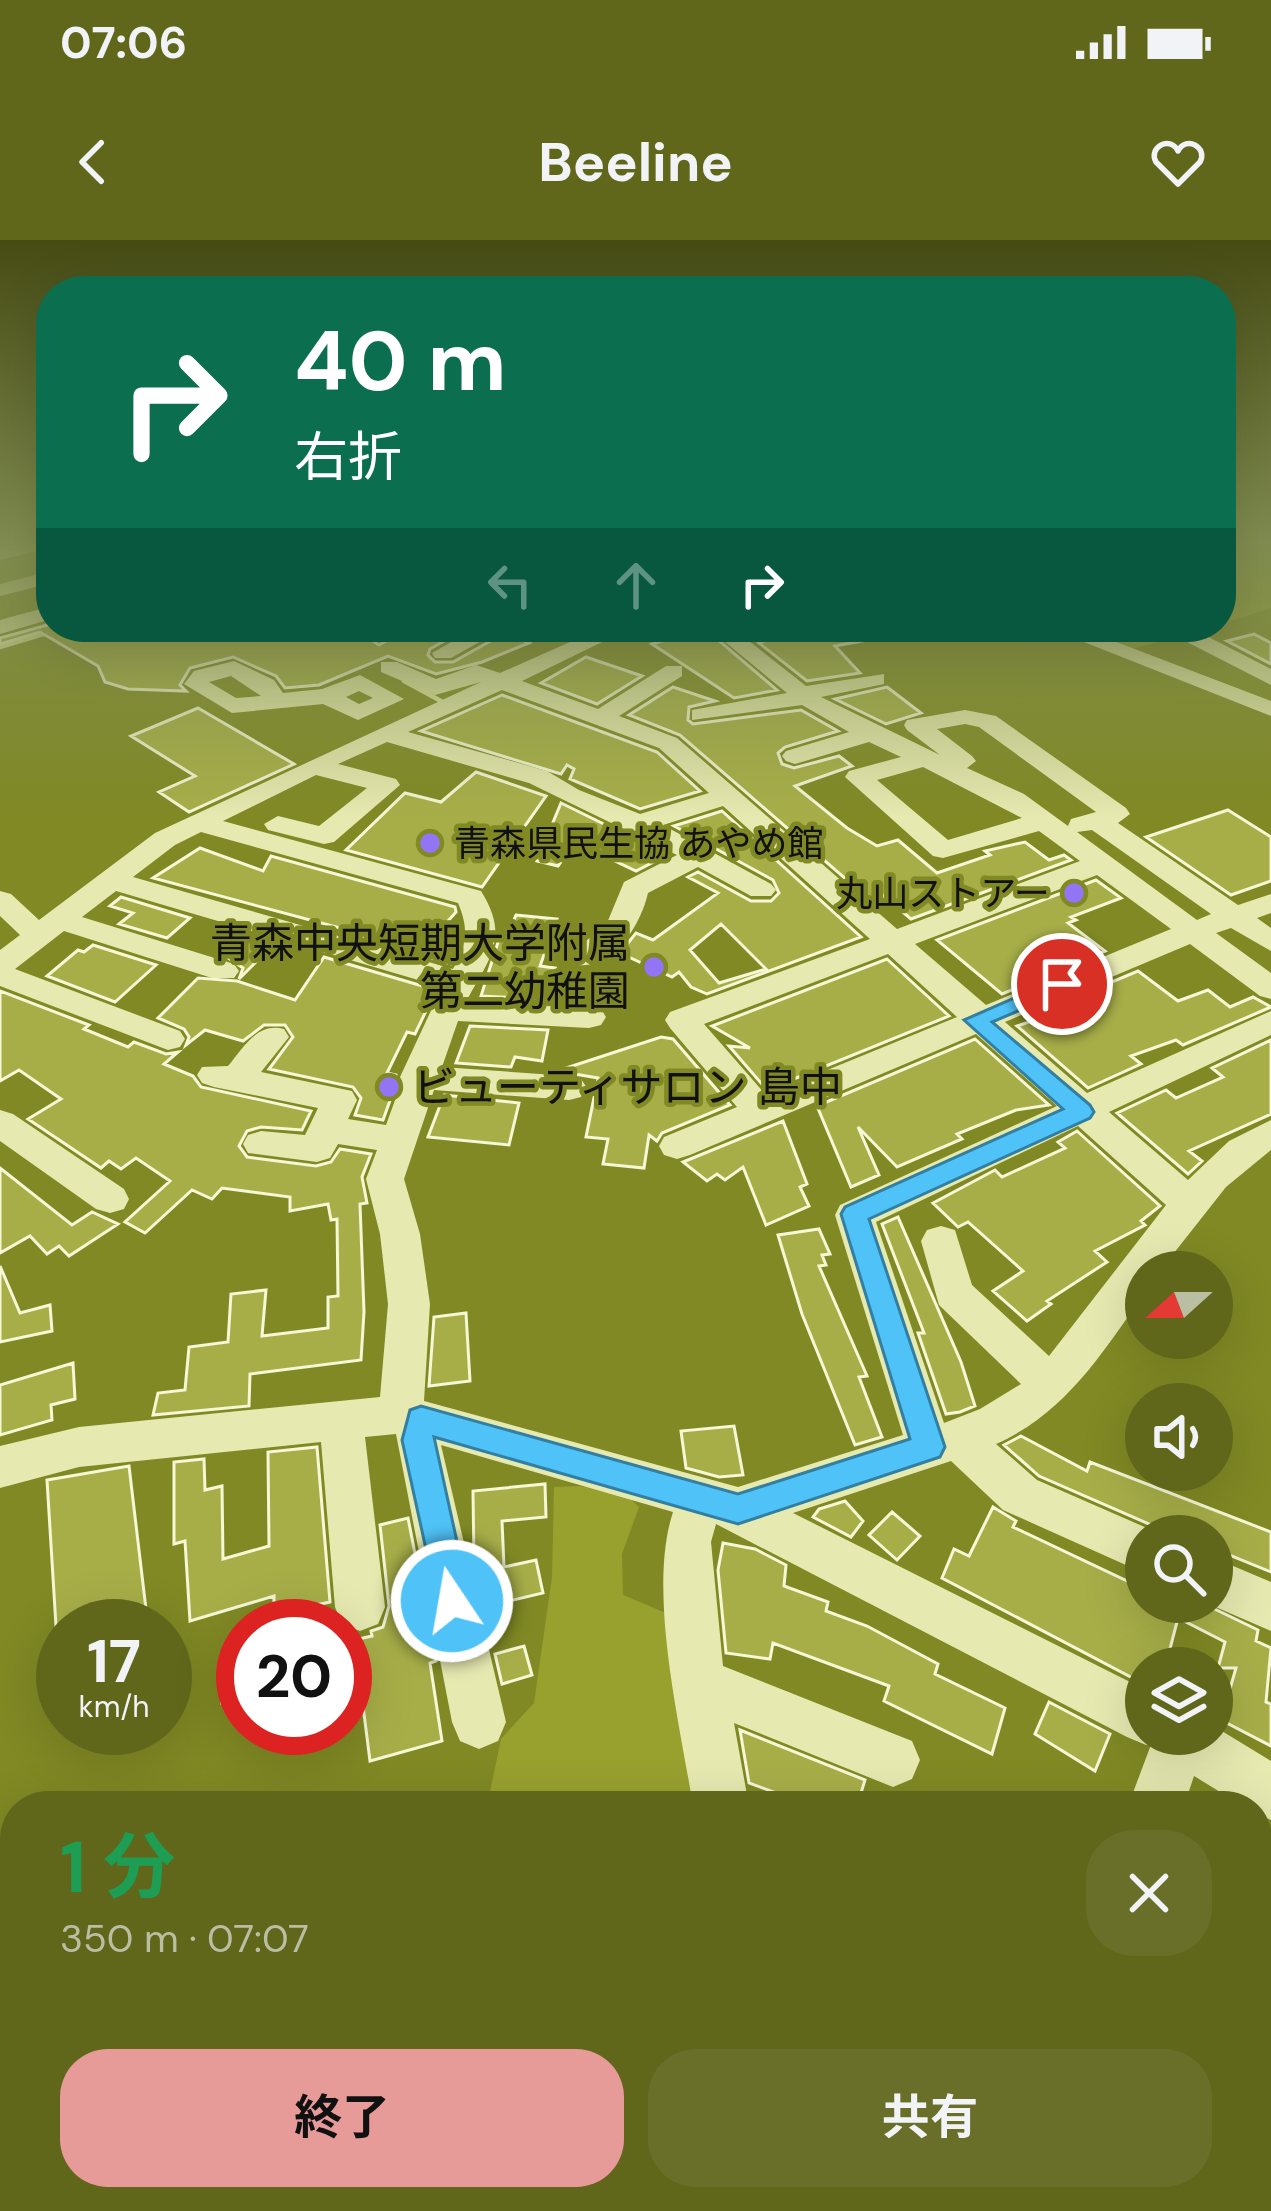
<!DOCTYPE html>
<html lang="ja">
<meta charset="utf-8">
<style>
body{margin:0;font-family:"DM Sans","Noto Sans JP",sans-serif;background:#696f28;color:#f1f3f6;height:100vh;display:flex;flex-direction:column;font-size:45px;white-space:nowrap}
*{box-sizing:border-box;margin:0}
p{font-size:39px;color:#babea3}
.icon{flex:none;width:66px;height:66px;fill:none;stroke:currentColor;stroke-width:2;stroke-linecap:round;stroke-linejoin:round}
.map{position:relative;flex:1;overflow:hidden}
.panel{position:absolute;left:0px;top:1551px;width:1272px;height:420px;display:flex;flex-direction:column;background:#60671b;border-radius:48px 48px 0 0;box-shadow:0 12px 48px #0002}
.panel>*{flex:none}
.guide{position:absolute;left:36px;top:36px;width:1200px;height:366px;border-radius:48px;box-shadow:0 12px 48px #0002;background:#0b6e4f;color:#fff;overflow:hidden}
.needle{width:78px;rotate:249deg}
.fabs{position:absolute;left:1125px;top:1011px;display:grid;gap:24px}
.fabs a{display:grid;place-items:center;width:108px;height:108px;border-radius:50%;background:#60671b;box-shadow:0 12px 48px #0002;font-size:60px}
.speed{position:absolute;left:36px;top:1359px;display:flex;gap:24px;font-size:60px;font-weight:700;text-align:center}
.speed>*{display:grid;place-content:center;width:156px;height:156px;border-radius:50%;background:#60671b;box-shadow:0 12px 48px #0002;line-height:1}
.speed small{font-size:30px;font-weight:400}
.speed .limit{border:18px solid #d22;background:#fff;color:#111}
.pin{position:absolute;display:grid;place-items:center;width:102px;height:102px;color:#fff;margin:-51px;border:6px solid #fff;border-radius:50%;box-shadow:0 3px 12px #0007}
.me{position:absolute;width:132px;margin:-66px;rotate:348deg;stroke-linejoin:round;filter:drop-shadow(0 0 9px #0008)}
.turn{display:flex;align-items:center;gap:42px;height:252px;padding:0 60px;font-size:54px}
.turn .icon{width:156px;height:156px;stroke-width:2.5}
.turn b{display:block;font-size:84px;line-height:102px}
.lanes{display:flex;align-items:center;height:114px;padding:0 60px;background:#0003;justify-content:center;gap:60px;direction:ltr}
.lanes .off{opacity:.35}
.round{display:grid;place-items:center;flex:none;width:126px;height:126px;border-radius:48px;background:#696f28}
.head{display:flex;align-items:center;justify-content:space-between;height:204px;padding:0 60px}
h1{font-size:72px;font-weight:700;line-height:90px;color:#1e9e55}
.primary-button{display:flex;gap:24px;margin-top:auto;padding:24px 60px}
.primary-button a{flex:1;height:138px;border-radius:48px;background:#e69b98;color:#111;font-size:48px;font-weight:700;line-height:138px;text-align:center}
.primary-button a+a{background:#696f28;color:#f1f3f6}
.status{display:flex;justify-content:space-between;align-items:center;height:84px;padding:0 60px;background:#60671b;direction:ltr}
.status svg{height:33px;fill:currentColor}
header{display:flex;justify-content:space-between;align-items:center;height:156px;padding:0 60px;background:#60671b;font-size:54px;font-weight:700}
.map>svg:first-child{display:block}
</style>
<div class="status"><b>07:06</b><svg viewBox="0 0 49 12"><path d="M0 12V9h3v3zM5 12V6h3v6zM10 12V3h3v9zM15 12V0h3v12zM26 1h20v11H26zM47 4h2v5h-2z"/></svg></div>
<header><svg class="icon" aria-label="back" viewBox="0 0 24 24"><path d="M15 5l-7 7 7 7"/></svg>Beeline<svg class="icon" aria-label="heart" viewBox="0 0 24 24"><path d="M12 20l-8-8c-3-5 5-10 8-4 3-6 11-1 8 4z"/></svg></header>
<div class="map">
<svg width="1271" height="1971" viewBox="0 0 1271 1971">
<rect width="100%" height="100%" fill="#808924"/>
<!-- green -->
<path fill="#98a02e" d="M1221 302H1271V368L1221 384Z
M1075 387H1212L1132 409Z
M579 1246 623 1252 639 1267 622 1314 623 1355 666 1373 703 1566H487L501 1499 534 1463 552 1337 554 1247Z"/>
<g fill="none" stroke-linecap="round" stroke-linejoin="round">
<!-- stream -->
<path stroke="#e6eaa4" stroke-width="4.5" d="M0 407 50 392
M404 441 441 461"/>
</g>
<!-- building -->
<path fill="#a7ae48" stroke="#f5f7d5" stroke-width="3" fill-rule="evenodd" d="M51 384 351 387 379 405 411 387H469L430 409 428 415 435 422H453L505 393 529 403 482 422 436 434 388 416 319 445 285 448 276 436 233 417 190 428 180 445 186 451 128 449 105 442 98 426 40 392 0 404V398Z
M650 387H703L777 450 734 458 652 404 669 399Z
M799 387H877L878 398 835 406 860 433 807 441 759 403Z
M1254 394 1271 403V424L1227 401Z
M586 417 642 436 597 464 541 443Z
M673 447 715 461 689 467 688 480 693 484 801 470 838 491 785 507 778 513 782 524 794 528 839 516 852 526 795 546 847 588 877 606 898 600 937 633 990 615 985 611 1025 602 1049 620 1064 615 1071 620 911 679 879 652 871 661 680 495 629 475Z
M887 447 921 473 886 484 835 459Z
M502 455 657 512 700 551 640 569 570 539 574 529 567 525 561 534 421 491Z
M198 468 294 524 189 572 159 552 195 536 131 496Z
M476 532 546 556 482 647 346 610 405 553 441 562Z
M561 563 667 615 636 631 575 602 558 626 537 621Z
M1228 570 1271 597V641L1231 655 1146 597Z
M722 571 861 697 707 754 691 747 679 732 672 737 620 713 636 693 653 700 718 653 688 637 698 632 751 661H771L779 653 773 640 674 586ZM721 684 766 729 719 743 690 710Z
M200 608 263 631 271 616 455 667 456 672 439 691 460 696 457 710 451 724 341 692 344 689 153 638Z
M1096 640 1121 658 1071 677 1076 680 1068 683 1105 711 1002 754 937 700Z
M121 657 190 678 167 698 119 684 133 673 110 666Z
M516 675 557 679 540 726 555 728 552 735 591 740 584 761 481 756 499 699H506Z
M250 695 275 703 239 739 243 728 227 717Z
M93 705 156 725 115 762 47 736 78 710 84 712Z
M324 717 436 750 415 794 407 792 387 833 396 835 397 841 383 880 355 875 361 858 353 847 269 829 293 797 285 785H264L243 801 205 790 186 805 189 797 184 789 158 778 198 738 237 741 295 760Z
M887 719 949 776 767 850 729 806 750 808 712 786Z
M1138 731 1178 761 1208 750 1230 767 1253 757 1271 767 1183 805 1176 800 1131 816 1141 824 1088 848 1017 786 1032 781 1028 777Z
M0 751 89 785 84 789 128 807 134 802 166 814 178 812 164 824 193 836 201 847 311 871 302 890 261 887 247 891 239 906 247 917 316 926 331 922 340 909 371 914 362 937 367 963 360 964 364 1072 361 1120 250 1134 249 1166 153 1175 158 1153 185 1150 189 1107 228 1102 231 1054 266 1050 262 1096 328 1088V1057L338 1056 337 979 331 980 328 964 290 971V957L222 948 212 959 192 950 145 993 125 982 170 941 136 918 121 929 109 921 101 928 28 879 61 859 19 830 0 841Z
M470 786 548 790 542 821 515 817 511 827 456 823Z
M661 797 673 799 730 865 662 893 657 901 649 895 644 928 603 924 608 899 586 897 598 838 557 831Z
M975 799 1049 865 1016 870 957 894 962 899 897 927 858 887 879 935 851 947 817 866Z
M1271 800V874L1189 911 1202 921 1188 934 1117 873 1166 850 1176 858 1223 837 1212 828Z
M444 855 519 863 509 905 428 897Z
M783 881 807 944 800 947 809 966 766 985 743 927 725 940 717 934 707 941 683 922Z
M1077 891 1160 966 1141 981 1145 985 1095 1011 1107 1022 1047 1061 1051 1064 1027 1081 993 1051 1023 1031 968 982 958 987 933 963 995 930 1002 937 1065 908 1058 902Z
M0 928 72 985 92 972 118 984 69 1016 59 1006 47 1014 30 996 0 1013Z
M898 977 961 1122 975 1166 960 1172 946 1174 918 1093H924L882 984Z
M819 989 830 1014 822 1015 826 1025 819 1026 867 1136 859 1137 882 1197 855 1205 802 1074 778 995Z
M0 1026 20 1073 50 1065 52 1091 0 1102Z
M466 1073 470 1141 429 1146 434 1077Z
M73 1123 75 1159 51 1165 52 1180 0 1195V1145Z
M734 1186 743 1235 719 1237 686 1228 681 1191Z
M1021 1196 1087 1231 1090 1222 1271 1292V1332L1212 1308V1296H1167L1165 1291 1039 1236 1004 1205Z
M317 1207 330 1362 274 1374V1356L190 1381 185 1301 174 1304V1222L204 1219 205 1250 222 1246 223 1319 269 1306 268 1212Z
M129 1226 148 1386H56L47 1240Z
M545 1244 546 1277 502 1281 504 1327 536 1320 543 1353 484 1367 474 1325 473 1251Z
M845 1261 863 1281 851 1297 813 1277 819 1269Z
M993 1267 1016 1281 1013 1287 1146 1350V1362H1200L1258 1390 1256 1401 1271 1408 1266 1462 1271 1464V1506L1221 1480 1236 1428H1218L1225 1402 1178 1378 1165 1428H1146V1445L942 1338 954 1309 969 1316Z
M892 1272 920 1296 897 1320 869 1295Z
M408 1278 436 1421 430 1423 442 1501 370 1521 360 1442 345 1445V1402L372 1396 371 1391 383 1387 389 1366 380 1285Z
M723 1303 755 1309 786 1325 784 1346 828 1362 826 1371 867 1386 938 1424 935 1434 1005 1468 992 1514 884 1461 889 1446 773 1403 770 1419 726 1413 718 1330Z
M524 1406 532 1435 502 1444 495 1414Z
M243 1422V1457L222 1463 220 1428Z
M1049 1462 1110 1494 1095 1531 1035 1494Z
M740 1490 865 1540 857 1566H812L749 1543Z"/>
<g fill="none" stroke-linecap="round" stroke-linejoin="round">
<!-- minor -->
<path fill="#e6e9b0" fill-rule="evenodd" d="M26 302H51V307L0 320V308Z
M51 331V343L0 356V344Z
M51 366V379L0 394V380Z
M355 387H407L381 401Z
M478 387H506L451 418H435L432 413Z
M604 387H633L522 441 598 469 666 426H682V436L619 476 677 498 897 689 1080 621 1039 591 943 618 933 616 845 537 849 531 901 517 869 502 795 524 786 521 782 516 786 511 849 492 802 465 692 480V470L787 453 707 387H795L749 401 806 446 884 434V444L821 457 940 515 907 490 904 485 907 480 965 470 996 476 1126 568 1130 574 1118 583 1238 665 1271 654V673L1257 678 1271 688V711L1231 688 1216 693 1271 733V759L1260 756 1190 704 1005 782 1087 853 1271 771V795L1109 872 1188 940 1229 901 1271 880V910L1226 947 1159 1032H1146V1051C1103 1112 1066 1173 996 1204L1037 1240 1163 1295 1146 1296V1334L1003 1270 951 1221 793 1273 1146 1450V1494H1212V1485L1271 1521V1580L1257 1574V1566H1243L1194 1536 1184 1566H1128L1152 1502 1146 1505 1127 1497 716 1284 711 1302 723 1426 912 1501 920 1520 912 1539 893 1547 734 1483 749 1566H693C680 1483 647 1351 673 1272L441 1205 506 1482 498 1501 479 1509 460 1501 452 1482 396 1194 365 1197 385 1367 378 1384 360 1391 342 1384 335 1367 321 1202 79 1227 0 1248V1206L79 1187 380 1157 388 1064 380 994 366 939 377 910 338 904 330 918 317 922 248 913 243 904 248 895 261 891 305 895 318 868 214 847 202 843 197 835 202 827 228 826C244 807 257 782 284 789L289 797 261 832 352 851 357 860 348 879 386 885 402 841 400 837 442 747 116 651 82 677 234 724 239 731 234 738H212L64 691 15 729 180 791 185 799 180 807 168 810 0 746V710L20 695 0 676V651L11 654 39 680 155 593 481 442 435 455 381 432V422H397L436 439 476 425 500 433ZM502 450 659 508 709 553 640 574 579 550 547 531 408 492ZM965 484 979 487 1096 572 1071 579 1068 586 1024 554 967 528 976 521 972 516 937 489ZM387 502 529 543 677 615 624 642 607 683 567 717 572 724C611 734 641 685 648 653L698 627 751 656H771L776 650 771 644 663 585 723 566 870 699 670 772 665 780 670 788 737 867 664 897 659 906 664 915 677 919 690 915 976 794 1057 866 840 965 835 975 903 1195 738 1247 424 1161 430 1064 420 994 404 939 434 850 569 860 581 857 587 848 581 839 569 836 442 827 458 781 589 788 601 785 606 777 601 769 589 766 467 760C490 718 510 697 481 651L223 581 316 535 367 548 319 586 278 576 264 584 268 590 324 604 334 602 400 545 396 539 338 524ZM923 527 1022 578 948 600 877 540ZM1092 590 1211 674 1197 680 1077 592ZM201 592 458 663C469 689 467 704 453 729L133 637 175 605ZM1097 635 1171 689 986 765 915 704ZM888 714 957 777 766 855 704 784ZM1078 886 1166 965 1049 1116 972 1045 955 990 941 986 927 990 921 1001 939 1065 1021 1144 980 1169 944 1183 876 982Z
M1046 387H1077L1271 461V476Z
M1193 389 1271 429V445L1185 401V391Z
M234 421 274 440 283 453 322 449 360 435 404 459 358 480 323 464 232 473 184 444 194 431ZM231 436 261 456 236 458 209 442ZM359 451 373 458 359 464 346 457Z
M0 870 13 874 124 949 129 959 124 969 110 973 96 969 0 901Z
M1212 1317 1271 1342V1391L1204 1362H1212Z
M1271 1826V1891L1267 1893 1257 1889V1832Z
M1271 1934V1971H1215L1222 1956H1257V1936Z
M85 1956H188L182 1971H78Z"/>
</g>
<!-- sky -->
<linearGradient id="sky" x2="0" y2="1"><stop stop-color="#464b14"/><stop offset="0.52" stop-color="#808c50"/><stop offset="1" stop-color="#808c50" stop-opacity="0"/></linearGradient>
<rect width="1271" height="578" fill="url(#sky)"/>
<!-- route -->
<path fill="#4fc3f7" stroke="#337fa1" stroke-width="3" d="M1062 737 1070 739V749L992 782 1090 865 1094 872 1090 878 869 979 945 1207 940 1217 738 1284 434 1197 470 1361 465 1373 452 1378 440 1373 402 1200 410 1170 421 1166 738 1254 910 1199 841 974 845 967 1063 869 964 780Z"/>
<!-- markers -->
<g fill="#9274f4" stroke="#808924" stroke-width="4.5">
<circle cx="430" cy="603" r="12"/>
<circle cx="1074" cy="653" r="12"/>
<circle cx="654" cy="727" r="12"/>
<circle cx="389" cy="847" r="12"/>
</g>
<g text-anchor="middle" dominant-baseline="central" stroke-width="9" stroke-linejoin="round" paint-order="stroke">
<!-- far-poi labels -->
<g font-size="36" fill="#111" stroke="#808924" text-anchor="start">
<text x="454" y="603">青森県民生協 あやめ館</text>
<text x="1050" y="653" text-anchor="end">丸山ストアー</text>
</g>
<!-- poi labels -->
<g font-size="42" fill="#111" stroke="#808924" text-anchor="end">
<text x="630" y="703">青森中央短期大学附属<tspan x="630" dy="48">第二幼稚園</tspan></text>
<text x="413" y="847" text-anchor="start">ビューティサロン 島中</text>
</g>
</g>
</svg>
<div class="fabs">
<a><svg class="needle" viewBox="-14 -14 28 28"><path d="M0-13l5 13h-10z" fill="#e53935"/><path d="M0 13l5-13h-10z" fill="#babea3"/></svg></a>
<a><svg class="icon" aria-label="sound" viewBox="0 0 24 24"><path d="M4 9h4l5-4v14l-5-4H4zM17 9q2 3 0 6"/></svg></a>
<a><svg class="icon" aria-label="search" viewBox="0 0 24 24"><circle cx="10" cy="10" r="6"/><path d="M15 15l6 6"/></svg></a>
<a><svg class="icon" aria-label="layers" viewBox="0 0 24 24"><path d="M12 4l9 5-9 5-9-5zM3 14l9 5 9-5"/></svg></a>
</div>
<div class="speed"><div>17<small>km/h</small></div><div class="limit">20</div></div>
<div class="pin" style="left:1062px;top:744px;background:#d93025"><svg class="icon" aria-label="arrive" viewBox="0 0 24 24"><path d="M6 21V4h12l-3 4 3 4H6"/></svg></div>
<svg class="me" style="left:452px;top:1361px" viewBox="-20 -20 40 40"><circle r="17" fill="#4fc3f7" stroke="#fff" stroke-width="3"/><path d="M0-11L8 9 0 5-8 9z" fill="#fff"/></svg>
<div class="guide">
<div class="turn"><svg class="icon" aria-label="right" viewBox="0 0 24 24"><path d="M7 20v-9h11M14 6l5 5-5 5"/></svg><div><b>40 m</b>右折</div></div>
<div class="lanes"><svg class="icon off" aria-label="left" viewBox="0 0 24 24"><path d="M17 20v-9H6M10 6l-5 5 5 5"/></svg><svg class="icon off" aria-label="ahead" viewBox="0 0 24 24"><path d="M12 20V5M6 11l6-6 6 6"/></svg><svg class="icon" aria-label="right" viewBox="0 0 24 24"><path d="M7 20v-9h11M14 6l5 5-5 5"/></svg></div>
</div>
<section class="panel">
<div class="head"><div><h1>1 分</h1><p>350 m · 07:07</p></div><a class="round"><svg class="icon" aria-label="close" viewBox="0 0 24 24"><path d="M6 6l12 12M18 6L6 18"/></svg></a></div>
<div class="primary-button"><a>終了</a><a>共有</a></div>
</section>
</div>
